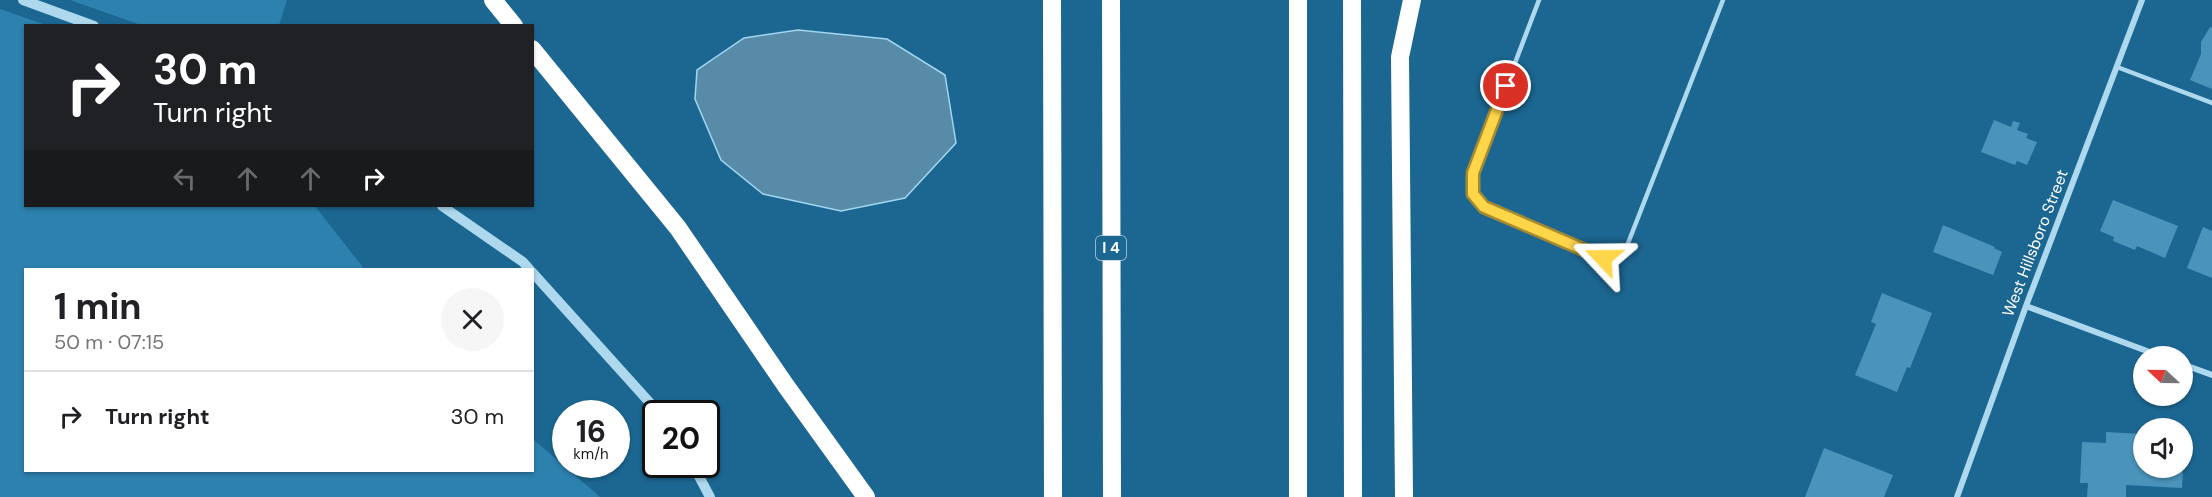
<!DOCTYPE html>
<meta charset="utf-8">
<style>
body{margin:0;font-family:"DM Sans",sans-serif;background:#f6f6f6;color:#202124;height:100vh;display:flex;flex-direction:column;font-size:22px;white-space:nowrap}
*{box-sizing:border-box;margin:0}
p{font-size:20px;color:#757577}
.icon{flex:none;width:33px;height:33px;fill:none;stroke:currentColor;stroke-width:2;stroke-linecap:round;stroke-linejoin:round}
.map{position:relative;flex:1;overflow:hidden}
.details{position:absolute;left:24px;top:268px;width:510px;height:204px;display:flex;flex-direction:column;background:#fff;border-radius:0px;box-shadow:0 2px 4px #0004}
.details>*{flex:none}
.guide{position:absolute;left:24px;top:24px;width:510px;height:183px;border-radius:0px;box-shadow:0 2px 4px #0004;background:#202124;color:#fff;overflow:hidden}
.needle{width:39px;rotate:292deg}
.buttons{position:absolute;left:2133px;top:346px;display:grid;gap:12px}
.buttons a{display:grid;place-items:center;width:60px;height:60px;border-radius:50%;background:#fff;box-shadow:0 2px 4px #0004;font-size:30px}
.speed{position:absolute;left:552px;top:400px;display:flex;gap:12px;font-size:30px;font-weight:700;text-align:center}
.speed>*{display:grid;place-content:center;width:78px;height:78px;border-radius:50%;background:#fff;box-shadow:0 2px 4px #0004;line-height:1}
.speed small{font-size:15px;font-weight:400}
.speed .limit{border:3px solid #111;border-radius:9px;background:#fff;color:#111}
.pin{position:absolute;display:grid;place-items:center;width:51px;height:51px;color:#fff;margin:-26px;border:3px solid #fff;border-radius:50%;box-shadow:0 2px 6px #0007}
.me{position:absolute;width:66px;margin:-33px;rotate:293deg;stroke-linejoin:round;filter:drop-shadow(0 0 4px #0008)}
.turn{display:flex;align-items:center;gap:21px;height:126px;padding:0 30px;font-size:27px}
.turn .icon{width:78px;height:78px;stroke-width:2.5}
.turn b{display:block;font-size:42px;line-height:51px}
.lanes{display:flex;align-items:center;height:57px;padding:0 30px;background:#0003;justify-content:center;gap:30px;direction:ltr}
.lanes .off{opacity:.35}
.round{display:grid;place-items:center;flex:none;width:63px;height:63px;border-radius:32px;background:#f6f6f6}
.summary{display:flex;align-items:center;justify-content:space-between;height:102px;padding:0 30px}
h1{font-size:36px;font-weight:700;line-height:45px}
ul{padding:0;list-style:none}
li{display:flex;align-items:center;gap:18px;height:90px;padding:0 30px;border-top:2px solid #e0e0e0}
li div{flex:1}
li b{display:block;font-size:22px}
li em{font-style:normal}
.map>svg:first-child{display:block}
</style>
<div class="map">
<svg width="2212" height="497" viewBox="0 0 2212 497">
<rect width="100%" height="100%" fill="#1c6792"/>
<!-- green -->
<path fill="#2d81ae" d="M70 0H287L279 25H141Z
M0 9 46 25 26 26V206H315L365 270H26V471H532L533 439 600 497H0Z"/>
<!-- water -->
<path fill="#588ba8" stroke="#a1d5f0" stroke-width="1.5" d="M798 30 887 39 945 75 956 143 905 198 841 211 763 194 721 160 695 99 697 70 744 38Z"/>
<!-- building -->
<path fill="#4a93bb" d="M2210 27 2212 28V89L2190 80 2201 54V42Z
M1994 120 2011 127 2013 121 2020 123 2017 130 2028 134 2026 138 2037 142 2027 165 2017 161 2015 165 1981 152Z
M2113 200 2178 226 2165 258 2137 246 2135 250 2113 241 2114 237 2100 231Z
M1943 225 1995 247 1994 248 2002 252 1993 275 1933 252Z
M2203 227 2212 231V278L2187 268Z
M1882 293 1932 313 1910 368 1907 367 1897 392 1855 375 1876 324 1871 322Z
M2106 432 2142 434 2144 468H2183L2182 488 2126 485V497H2087L2088 483H2080L2082 442 2106 443Z
M1824 448 1893 475 1884 497H1805Z"/>
<g fill="none" stroke-linecap="round" stroke-linejoin="round">
<!-- service -->
<path stroke="#add8ee" stroke-width="4.5" d="M1539 0 1473 173V194L1484 207 1603 258H1615L1625 251 1723 0
M2117 67 2212 103"/>
<!-- minor -->
<path stroke="#add8ee" stroke-width="6" d="M2026 306 2163 357
M2182 364 2212 375
M1957 497 2026 306 2142 0"/>
<!-- tertiary -->
<path stroke="#add8ee" stroke-width="10" d="M23 0 94 26
M442 206 523 262 530 270
M532 272 660 414
M693 465 710 497"/>
<!-- motorway -->
<path stroke="#fff" stroke-width="18" d="M493 0 514 26
M1052 0 1053 497
M1111 0 1112 497
M1352 0 1353 497
M532 49 678 228 786 386 866 497
M1298 497V0
M1404 497 1400 57 1412 0"/>
</g>
<g fill="none" stroke-linecap="round" stroke-linejoin="round">
<!-- route casing -->
<g stroke="#a68a30" stroke-width="15">
<path id="route" d="M1506 86 1473 173V194L1484 207 1603 258"/>
</g>
<!-- route -->
<use href="#route" stroke="#ffd54a" stroke-width="10"/>
</g>
<g text-anchor="middle" dominant-baseline="central" stroke-width="4.5" stroke-linejoin="round" paint-order="stroke">
<!-- shield labels -->
<rect fill="#1c6792" stroke="#bbd1de" stroke-width="1.5" x="1096" y="236" width="30" height="24" rx="4.5"/>
<g font-size="15" font-weight="bold" fill="#fff">
<text x="1111" y="248">I 4</text>
</g>
<!-- street labels -->
<g font-size="16" fill="#fff" stroke="#1c6792">
<text transform="translate(2035 243) rotate(-69)">West Hillsboro Street</text>
</g>
</g>
</svg>
<div class="buttons">
<a><svg class="needle" viewBox="-14 -14 28 28"><path d="M0-13l5 13h-10z" fill="#e53935"/><path d="M0 13l5-13h-10z" fill="#757577"/></svg></a>
<a><svg class="icon" aria-label="sound" viewBox="0 0 24 24"><path d="M4 9h4l5-4v14l-5-4H4zM17 9q2 3 0 6"/></svg></a>
</div>
<div class="speed"><div>16<small>km/h</small></div><div class="limit">20</div></div>
<div class="pin" style="left:1506px;top:86px;background:#d93025"><svg class="icon" aria-label="arrive" viewBox="0 0 24 24"><path d="M6 21V4h12l-3 4 3 4H6"/></svg></div>
<svg class="me" style="left:1603px;top:258px" viewBox="-20 -20 40 40"><path d="M0-17L14 15 0 8-14 15z" fill="#ffd54a" stroke="#fff" stroke-width="4"/></svg>
<div class="guide">
<div class="turn"><svg class="icon" aria-label="right" viewBox="0 0 24 24"><path d="M7 20v-9h11M14 6l5 5-5 5"/></svg><div><b>30 m</b>Turn right</div></div>
<div class="lanes"><svg class="icon off" aria-label="left" viewBox="0 0 24 24"><path d="M17 20v-9H6M10 6l-5 5 5 5"/></svg><svg class="icon off" aria-label="ahead" viewBox="0 0 24 24"><path d="M12 20V5M6 11l6-6 6 6"/></svg><svg class="icon off" aria-label="ahead" viewBox="0 0 24 24"><path d="M12 20V5M6 11l6-6 6 6"/></svg><svg class="icon" aria-label="right" viewBox="0 0 24 24"><path d="M7 20v-9h11M14 6l5 5-5 5"/></svg></div>
</div>
<section class="details">
<div class="summary"><div><h1>1 min</h1><p>50 m · 07:15</p></div><a class="round"><svg class="icon" aria-label="close" viewBox="0 0 24 24"><path d="M6 6l12 12M18 6L6 18"/></svg></a></div>
<ul>
<li><svg class="icon" aria-label="right" viewBox="0 0 24 24"><path d="M7 20v-9h11M14 6l5 5-5 5"/></svg><div><b>Turn right</b></div><em>30 m</em></li>
</ul>
</section>
</div>
